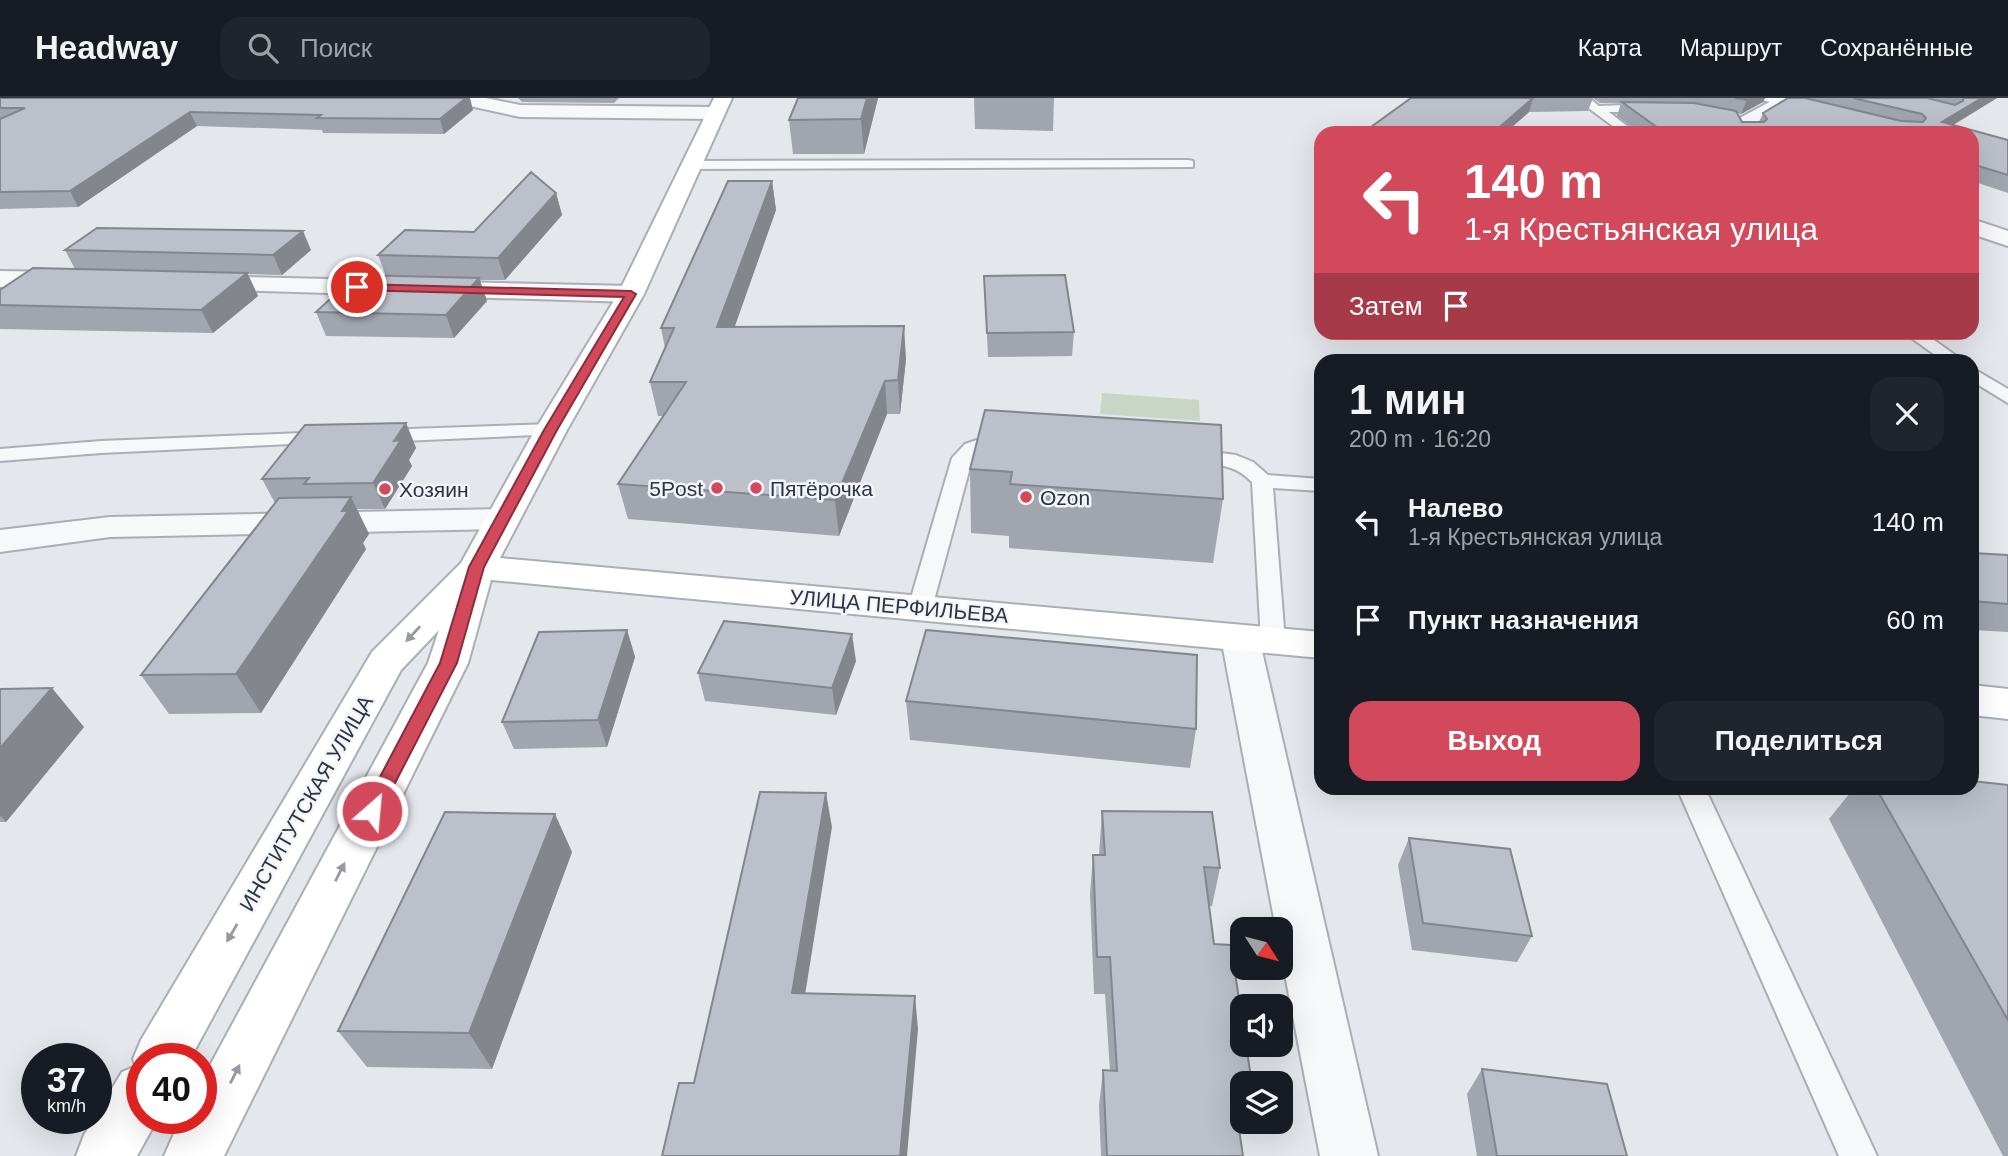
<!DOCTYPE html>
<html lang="ru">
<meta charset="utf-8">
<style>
body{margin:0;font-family:Helvetica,sans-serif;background:#20242c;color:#f1f3f6;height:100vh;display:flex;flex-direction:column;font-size:26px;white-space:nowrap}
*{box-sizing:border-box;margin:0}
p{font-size:23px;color:#9ea1a6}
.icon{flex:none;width:38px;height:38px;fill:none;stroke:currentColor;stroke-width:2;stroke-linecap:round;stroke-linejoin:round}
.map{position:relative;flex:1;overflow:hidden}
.side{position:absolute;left:1314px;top:256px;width:665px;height:441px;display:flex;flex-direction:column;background:#171b24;border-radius:21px;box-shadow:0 7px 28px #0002}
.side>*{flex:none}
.top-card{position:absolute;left:1314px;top:28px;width:665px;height:214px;border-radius:21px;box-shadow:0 7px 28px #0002;background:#d1495b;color:#fff;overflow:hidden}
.needle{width:46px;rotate:126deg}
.controls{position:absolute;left:1230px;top:819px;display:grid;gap:14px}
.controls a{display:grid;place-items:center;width:63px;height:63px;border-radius:14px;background:#171b24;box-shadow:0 7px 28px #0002;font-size:35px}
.speed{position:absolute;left:21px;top:945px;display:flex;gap:14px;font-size:35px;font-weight:700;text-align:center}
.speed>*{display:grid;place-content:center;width:91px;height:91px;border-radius:50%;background:#171b24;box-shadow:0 7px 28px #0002;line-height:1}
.speed small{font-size:18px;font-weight:400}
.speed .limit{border:10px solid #d22;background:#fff;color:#111}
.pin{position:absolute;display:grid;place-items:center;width:60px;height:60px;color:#fff;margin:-30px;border:4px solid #fff;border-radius:50%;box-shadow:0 2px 7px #0007}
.me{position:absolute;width:77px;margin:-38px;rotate:27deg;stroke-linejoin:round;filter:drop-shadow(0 0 5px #0008)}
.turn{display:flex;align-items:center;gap:24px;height:147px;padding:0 35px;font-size:32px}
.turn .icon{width:91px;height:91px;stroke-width:2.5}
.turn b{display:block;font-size:49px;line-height:60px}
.then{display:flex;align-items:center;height:66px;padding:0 35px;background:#0003;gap:14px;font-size:26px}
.round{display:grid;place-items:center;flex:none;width:74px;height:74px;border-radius:21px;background:#20242c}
.summary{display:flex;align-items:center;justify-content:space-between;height:119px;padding:0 35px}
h1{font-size:42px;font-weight:700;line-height:52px}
.primary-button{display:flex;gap:14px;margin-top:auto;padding:14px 35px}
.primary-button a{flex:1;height:80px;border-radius:21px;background:#d1495b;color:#fff;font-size:28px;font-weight:700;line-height:80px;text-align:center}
.primary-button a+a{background:#20242c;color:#f1f3f6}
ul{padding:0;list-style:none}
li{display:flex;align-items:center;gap:21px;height:98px;padding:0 35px}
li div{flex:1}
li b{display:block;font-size:26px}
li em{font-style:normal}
header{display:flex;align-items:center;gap:42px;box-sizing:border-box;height:98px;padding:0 35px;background:#171b24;border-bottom:2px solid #363941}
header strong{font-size:33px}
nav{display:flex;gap:38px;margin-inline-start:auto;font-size:24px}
.search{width:490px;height:63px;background:#20242c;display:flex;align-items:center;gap:18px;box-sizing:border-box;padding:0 24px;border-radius:21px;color:#9ea1a6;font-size:26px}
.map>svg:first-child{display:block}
</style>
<header>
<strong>Headway</strong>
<div class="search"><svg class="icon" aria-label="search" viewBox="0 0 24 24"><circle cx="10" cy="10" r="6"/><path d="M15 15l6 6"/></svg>Поиск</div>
<nav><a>Карта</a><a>Маршрут</a><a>Сохранённые</a></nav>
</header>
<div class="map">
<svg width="2008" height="1058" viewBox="0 0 2008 1058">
<rect width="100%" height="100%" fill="#e4e7ec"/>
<!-- green -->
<path fill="#c9d6c5" d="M1102 295 1199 302 1200 323 1100 316Z"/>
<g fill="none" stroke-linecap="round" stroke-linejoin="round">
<!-- lane casing -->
<g stroke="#a9aeb7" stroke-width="4">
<path id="lane" d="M1575 0H1589L1599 8 1653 6 1659 10 1653 14H1609L1636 35H1622Z
M1756 0H1776L1809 10 1803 14Z
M1188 62 1193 63V69L691 71 684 67 691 63Z
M1903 234H1923L1962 262H1942Z
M1972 270 2008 291V305L1972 283Z
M551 326 558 328 561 332 558 336 380 344 373 342 370 338 373 334 380 332Z
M326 334 333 336 336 340 333 344 101 355 0 363V351L101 343Z
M989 338 1016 340 1019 344 1016 348C999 353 986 348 972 362L932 510 928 516 920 518 912 516 908 510 952 360 965 346Z
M1189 351 1236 357 1253 364 1268 377 1321 381V393L1273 390 1285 543 1282 549 1273 551 1264 549 1261 543 1252 384C1231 362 1208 368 1182 361L1179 357 1182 353Z
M1677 690H1705L1877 1058H1839Z"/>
</g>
<!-- street casing -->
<g stroke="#a9aeb7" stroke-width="4">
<path id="street" d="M410 0H486L520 7 715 9 724 15 715 21 520 19 465 7 419 6Z
M1777 0H1800L1753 28 1758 35H1736L1733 26 1736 22Z
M1972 121 2008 133V148L1972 136Z
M0 173 68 174 77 177 81 182 77 187 68 190 0 189Z
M202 178 631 188 640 191 644 196 640 201 631 204 193 191 189 186 193 181Z
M503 411 515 414 520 421 515 428 503 431 110 439 0 454V432L110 419Z
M1240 527 1254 531 1259 540 1378 1058H1320L1281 856V831H1276L1221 540 1226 531Z"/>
</g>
<!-- secondary casing -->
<g stroke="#a9aeb7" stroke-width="4">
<path id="secondary" d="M714 0H732L644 196 567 332 500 460 1321 534V560L491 482 468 565 224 1058H164L181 1020H201V984L428 565 439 532 401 572 190 961H142V1020H158L137 1058H76L84 1037 122 974 136 968 133 961 141 942 372 554 461 465 535 332 618 196Z
M1972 587 2008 591V621L1972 617Z"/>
</g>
<!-- lane -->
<use href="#lane" fill="#f7f8fa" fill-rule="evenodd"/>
<!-- street -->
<use href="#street" fill="#f7f8fa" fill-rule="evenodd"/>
<!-- secondary -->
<use href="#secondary" fill="#fff" fill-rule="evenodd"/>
</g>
<!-- wall -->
<path fill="#a1a5ae" d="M0 0 473 12 444 36 323 35 322 32 197 28 78 109 0 111Z
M518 0H619L614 5 522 4Z
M878 0 864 56H793L789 22Z
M974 0H1054L1053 33 975 31Z
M1411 0H1593L1588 13 1529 14 1505 35H1369L1371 29Z
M1593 0H1765L1763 4 1741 16 1737 15 1742 24H1759L1763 15 1788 0H1997L1953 27 2008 42V95L1972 83V35H1640L1617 18 1621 5H1600Z
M772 83 776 112 734 229 906 261 900 316H887L839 438 628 421 618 386 663 318H658L650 284 665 250 661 230Z
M556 95 562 117 505 182H480L487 203 454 240 326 238 316 214 386 178 378 157 474 134Z
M65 152H311L282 177 248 176 258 198 213 235 0 231V192L75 171Z
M984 178 1074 234 1072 258 988 259Z
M985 312 1223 401 1213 465 1009 450V438L971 435 970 371Z
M406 325 416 350 409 362 412 368 385 411H357L369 436 363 445 366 451 261 615 169 616 141 577 275 405 262 381Z
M1972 455 2008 457V534L1972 532Z
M627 532 635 559 607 649 514 651 502 624Z
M856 563 836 617 705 603 698 575Z
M0 591 84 629 6 724H0Z
M906 603 1196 631 1190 670 910 642Z
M2008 687V1058H2003L1829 721 1854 690H1972Z
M1407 690H1492L1488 697Z
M1102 713 1220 770 1212 808H1209L1214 846 1242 985V1024H1246L1243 1033H1239L1243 1058H1101L1099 1008 1103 972 1110 973 1105 896H1094L1090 796 1093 757H1099Z
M1409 740 1532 838 1517 864 1412 852 1398 767Z
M572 754 492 971 367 969 338 933Z
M1482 971 1627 1058H1477L1467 996Z"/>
<!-- shaded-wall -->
<path fill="#83868d" d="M466 0H470L473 12 444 36 440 21Z
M867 0H878L864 56 861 21Z
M1533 0 1529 14 1505 35H1493Z
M1752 0H1765L1763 4 1741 16 1747 2Z
M1982 0H1997L1940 35 1942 24Z
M190 14 197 28 78 109 70 93Z
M772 83 776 112 723 262 717 229Z
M556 95 562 117 505 182 498 160Z
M303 133 311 152 282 177 273 157Z
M247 175 258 198 213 235 201 212Z
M479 180 487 203 454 240 446 217Z
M904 228 906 261 900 316 898 282Z
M885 283 887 316 839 438 835 402Z
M406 325 416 350 409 362 412 368 385 411 373 385 394 343Z
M351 399 369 436 363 445 366 451 261 615 236 576Z
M627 532 635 559 607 649 598 622Z
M852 536 856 563 836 617 832 590Z
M52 590 84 629 6 724 0 717V650Z
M826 695 832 729 800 928 792 895Z
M555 716 572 754 492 971 469 935Z
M915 898 918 931 907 1058H900Z"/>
<!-- building -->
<path fill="#bbc0ca" stroke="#83868d" stroke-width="2" d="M0 0H466L440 21 317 20 321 17 190 14 70 93 0 94V21L25 10H0Z
M798 0H867L861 21 789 22Z
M1411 0H1533L1493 35H1402L1371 29Z
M1735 0H1752L1747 2Z
M1788 0H1805L1901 23 1923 24 1926 20 1922 16 1853 0H1927L1955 7 1963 3V0H1982L1942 24 2008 42V77L1972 66V35H1665L1622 4 1694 5 1736 13 1742 24H1764L1767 21 1763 15Z
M531 74 556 95 498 160 378 157 405 132 474 134Z
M728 83H772L717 229 904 228 898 282 885 283 835 402 618 386 686 284H650L674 230H661Z
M97 130 303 133 273 157 65 152Z
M33 170 247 175 201 212 0 207V192Z
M356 177 479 180 446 217 316 214Z
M1065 177 1074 234 987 235 984 178Z
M985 312 1221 327 1223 401 1010 386 1012 374 970 371Z
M406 325 394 343 401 342 373 385 304 386 309 380 262 381 305 327Z
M351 399 342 413H348L236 576 141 577 279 400Z
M1972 455 2008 457V506L1972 503Z
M724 523 852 536 832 590 698 575Z
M627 532 598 622 502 624 539 534Z
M926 532 1197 557 1196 631 906 603Z
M52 590 0 650V591Z
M1972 683 2008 687V922L1876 690H1972Z
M760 694 826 695 792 895 915 898 900 1058H662L679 985H694Z
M1102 713 1212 714 1220 770 1204 769 1214 846 1231 847 1242 922V947H1246L1252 985H1242V998H1234L1243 1058H1107L1103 972 1117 973 1110 859H1097L1093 757H1105Z
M445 714 555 716 469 935 338 933Z
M1409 740 1510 751 1532 838 1423 825Z
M1482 971 1607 986 1627 1058H1497Z"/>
<!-- one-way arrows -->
<defs><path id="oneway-solid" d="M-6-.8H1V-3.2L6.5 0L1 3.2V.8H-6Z" transform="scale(1.75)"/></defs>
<g fill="#959aa2">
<use href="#oneway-solid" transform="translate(413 536) rotate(133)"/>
<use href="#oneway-solid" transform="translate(340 774) rotate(-63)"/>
<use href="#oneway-solid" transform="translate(232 835) rotate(120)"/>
<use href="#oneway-solid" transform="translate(235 976) rotate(-63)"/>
</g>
<!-- route -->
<path fill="#d1495b" stroke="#882f3b" stroke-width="2" d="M357 186 631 193 636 196 557 332 484 469 457 565 378 718 372 720 365 718 362 713 440 565 469 469 544 332 624 199 353 192 351 189Z"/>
<!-- markers -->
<g fill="#d1495b" stroke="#f4f6f9" stroke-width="2.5">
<circle cx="717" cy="390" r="7"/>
<circle cx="756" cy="390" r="7"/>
<circle cx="385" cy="391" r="7"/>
<circle cx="1026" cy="399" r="7"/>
</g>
<g text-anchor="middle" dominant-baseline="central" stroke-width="5" stroke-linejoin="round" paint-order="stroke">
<!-- poi labels -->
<g font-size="21" fill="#2b3445" stroke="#f4f6f9" text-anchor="start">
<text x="703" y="390" text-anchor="end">5Post</text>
<text x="770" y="390">Пятёрочка</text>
<text x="399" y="391">Хозяин</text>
<text x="1040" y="399">Ozon</text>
</g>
<!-- street labels -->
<g font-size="21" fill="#2b3445" stroke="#f4f6f9">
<text transform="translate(899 508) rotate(5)">УЛИЦА ПЕРФИЛЬЕВА</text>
<text transform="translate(306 705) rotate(-60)">ИНСТИТУТСКАЯ УЛИЦА</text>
</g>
</g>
</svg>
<div class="controls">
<a><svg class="needle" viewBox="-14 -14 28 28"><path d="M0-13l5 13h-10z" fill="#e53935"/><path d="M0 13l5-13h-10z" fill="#9ea1a6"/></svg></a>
<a><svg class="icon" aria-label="sound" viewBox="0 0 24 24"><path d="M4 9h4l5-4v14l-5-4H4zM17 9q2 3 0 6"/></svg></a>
<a><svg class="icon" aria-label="layers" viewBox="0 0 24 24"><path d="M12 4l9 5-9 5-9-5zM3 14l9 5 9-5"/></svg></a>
</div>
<div class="speed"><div>37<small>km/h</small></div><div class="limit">40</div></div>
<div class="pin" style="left:357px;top:189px;background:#d93025"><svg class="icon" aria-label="arrive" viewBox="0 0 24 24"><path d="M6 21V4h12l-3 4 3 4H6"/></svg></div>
<svg class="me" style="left:372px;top:713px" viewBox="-20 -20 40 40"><circle r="17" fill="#d1495b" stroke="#fff" stroke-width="3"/><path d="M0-11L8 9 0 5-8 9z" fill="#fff"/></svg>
<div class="top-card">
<div class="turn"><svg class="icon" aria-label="left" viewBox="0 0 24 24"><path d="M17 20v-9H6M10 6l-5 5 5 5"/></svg><div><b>140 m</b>1-я Крестьянская улица</div></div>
<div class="then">Затем<svg class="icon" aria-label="arrive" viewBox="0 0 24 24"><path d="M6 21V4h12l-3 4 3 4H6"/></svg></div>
</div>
<section class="side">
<div class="summary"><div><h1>1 мин</h1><p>200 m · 16:20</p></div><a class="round"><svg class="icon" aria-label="close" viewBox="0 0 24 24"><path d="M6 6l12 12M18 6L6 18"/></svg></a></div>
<ul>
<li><svg class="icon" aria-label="left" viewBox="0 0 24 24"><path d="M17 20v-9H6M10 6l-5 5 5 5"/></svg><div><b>Налево</b><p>1-я Крестьянская улица</p></div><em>140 m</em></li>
<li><svg class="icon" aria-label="arrive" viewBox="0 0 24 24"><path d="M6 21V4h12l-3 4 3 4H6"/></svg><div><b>Пункт назначения</b></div><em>60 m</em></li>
</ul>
<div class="primary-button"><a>Выход</a><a>Поделиться</a></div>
</section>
</div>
